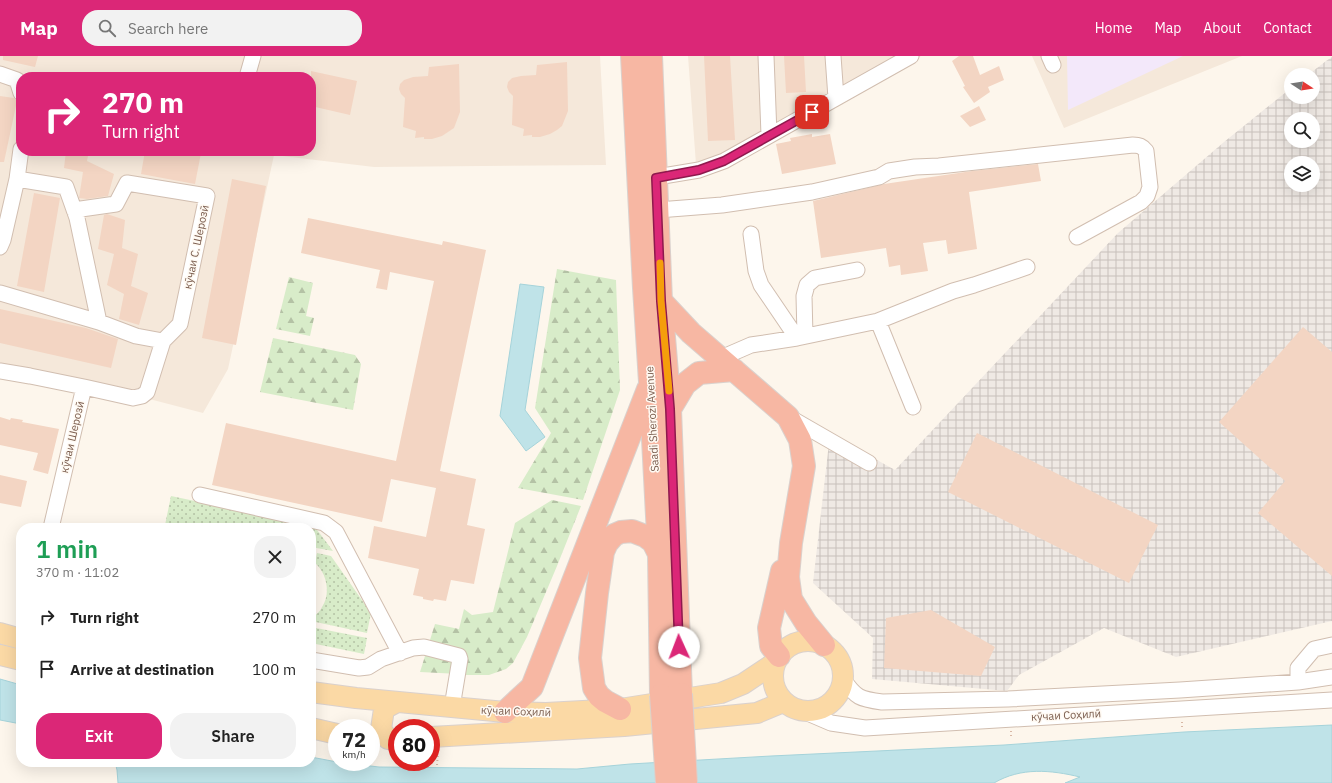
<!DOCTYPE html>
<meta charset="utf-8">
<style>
body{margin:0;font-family:"IBM Plex Sans",sans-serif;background:#f2f2f2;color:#222;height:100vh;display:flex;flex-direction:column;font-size:15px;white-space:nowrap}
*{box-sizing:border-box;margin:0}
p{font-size:13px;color:#767676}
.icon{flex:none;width:22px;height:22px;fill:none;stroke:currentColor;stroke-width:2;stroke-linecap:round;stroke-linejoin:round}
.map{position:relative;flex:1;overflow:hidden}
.details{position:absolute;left:16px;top:467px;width:300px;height:244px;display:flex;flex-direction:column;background:#fff;border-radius:16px;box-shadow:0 4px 16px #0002}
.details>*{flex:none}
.top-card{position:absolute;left:16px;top:16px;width:300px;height:84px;border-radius:16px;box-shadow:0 4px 16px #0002;background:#db2777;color:#fff;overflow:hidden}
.needle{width:26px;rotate:102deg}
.controls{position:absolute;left:1284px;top:12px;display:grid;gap:8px}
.controls a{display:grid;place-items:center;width:36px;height:36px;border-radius:50%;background:#fff;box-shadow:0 4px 16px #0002;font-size:20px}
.speed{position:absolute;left:328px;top:663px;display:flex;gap:8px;font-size:20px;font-weight:700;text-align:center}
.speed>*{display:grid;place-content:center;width:52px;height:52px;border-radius:50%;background:#fff;box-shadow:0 4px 16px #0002;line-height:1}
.speed small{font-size:10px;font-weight:400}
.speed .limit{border:6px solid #d22;background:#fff;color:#111}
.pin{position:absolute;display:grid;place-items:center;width:34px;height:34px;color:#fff;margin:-17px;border-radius:8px;box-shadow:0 2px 6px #0006}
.me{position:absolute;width:44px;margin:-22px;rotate:358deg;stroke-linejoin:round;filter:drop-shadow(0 0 3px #0008)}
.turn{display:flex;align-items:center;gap:14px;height:84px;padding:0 20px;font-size:18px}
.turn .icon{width:52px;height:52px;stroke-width:2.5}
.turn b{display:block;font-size:28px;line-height:34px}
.round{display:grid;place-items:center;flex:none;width:42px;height:42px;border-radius:16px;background:#f2f2f2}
.overview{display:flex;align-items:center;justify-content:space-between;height:68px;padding:0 20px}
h1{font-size:24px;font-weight:600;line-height:30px;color:#1e9e55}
.button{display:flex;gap:8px;margin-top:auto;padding:8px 20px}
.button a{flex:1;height:46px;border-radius:16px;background:#db2777;color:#fff;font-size:16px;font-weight:600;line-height:46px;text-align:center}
.button a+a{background:#f2f2f2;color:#222}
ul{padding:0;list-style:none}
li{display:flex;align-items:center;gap:12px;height:52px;padding:0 20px}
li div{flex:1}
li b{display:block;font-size:15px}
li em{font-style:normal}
header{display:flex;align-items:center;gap:24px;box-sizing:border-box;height:56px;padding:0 20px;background:#db2777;color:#fff}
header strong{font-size:19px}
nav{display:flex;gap:22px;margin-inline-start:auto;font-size:14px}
.search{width:280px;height:36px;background:#f2f2f2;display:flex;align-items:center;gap:10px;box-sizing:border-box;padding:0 14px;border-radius:16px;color:#767676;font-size:15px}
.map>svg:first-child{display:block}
</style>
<header>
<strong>Map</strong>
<div class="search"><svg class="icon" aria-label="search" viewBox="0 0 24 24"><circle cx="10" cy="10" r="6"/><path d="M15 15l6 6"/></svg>Search here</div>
<nav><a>Home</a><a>Map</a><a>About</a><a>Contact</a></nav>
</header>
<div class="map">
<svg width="1332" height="727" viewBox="0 0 1332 727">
<defs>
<pattern id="industrial-grid" width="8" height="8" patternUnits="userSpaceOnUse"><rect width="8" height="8" fill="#efe9e4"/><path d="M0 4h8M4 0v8" fill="none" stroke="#c7c0bb"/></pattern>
<pattern id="grass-dots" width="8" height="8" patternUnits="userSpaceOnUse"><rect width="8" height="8" fill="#d8ecc9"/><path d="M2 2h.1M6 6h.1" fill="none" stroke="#b4c2a5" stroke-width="1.8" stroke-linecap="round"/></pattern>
<pattern id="forest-firs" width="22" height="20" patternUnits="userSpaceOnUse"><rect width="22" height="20" fill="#d8ecc9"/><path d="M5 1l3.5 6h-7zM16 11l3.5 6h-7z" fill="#b4c2a5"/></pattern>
</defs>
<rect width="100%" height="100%" fill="#fdf6ec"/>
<!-- residential -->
<path fill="#f5e8da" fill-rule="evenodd" d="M0 0H600L606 109 374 111 274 99 228 313 203 357 65 321 0 307ZM21 21H311V95H21Z
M688 0H921L697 122Z
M1032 0H1242L1064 72Z"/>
<!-- industrial -->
<path fill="url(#industrial-grid)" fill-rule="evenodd" d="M1332 1V565L1176 601 1104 572 1019 619 1007 635 872 623 873 582 813 527 830 378 895 414 1118 177 1224 86 1291 32V41H1313V19H1308L1326 5ZM1291 63H1313V85H1291ZM1291 107H1313V129H1291Z"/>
<!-- education -->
<path fill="#f3e8fa" d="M1067 0H1183L1068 54Z"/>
<!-- grass -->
<path fill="url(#grass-dots)" d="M171 440 314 470 333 495 311 491V472H180L165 469Z
M317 497 331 500 371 557 367 577 311 565V563C315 559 320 556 322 551 331 538 327 517 315 507Z
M311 571 367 582 364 598 311 587Z"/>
<!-- forest -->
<path fill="url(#forest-firs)" d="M557 213 616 224 620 334 583 444 518 432 551 377 535 352Z
M289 221 313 227 306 260 314 262 310 280 276 273Z
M273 282 355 299 361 308 353 354 260 336Z
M552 444 581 450 557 510 527 581 513 607 506 613 489 619H466L459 618 420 616 435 568 459 573 464 553 472 559 493 556 515 467Z"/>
<!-- water -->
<path fill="#bfe3e8" stroke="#a5d3da" d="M520 228 544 231 525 354 545 381 526 395 500 360Z
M0 623 21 629V668L0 664Z
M1332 669V727H1065L1080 721C1051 714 1021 711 994 727H118L117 714 115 706H311V701L337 706 379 711 577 713 630 708 771 700 1004 689 1184 676Z"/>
<!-- building -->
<path fill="#f3d5c3" d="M3 0H38L35 11 3 4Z
M704 0H730L735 84 708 85Z
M784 0H804L806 36 786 37Z
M959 0H973L980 19 999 10 1004 24 988 31 990 36 974 47 963 31 965 30 952 5Z
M567 6 568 55 562 70 557 74 550 78 540 81H532V79L523 80 524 73 512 69 513 40 509 36 507 31 508 26 512 22 521 20 536 19 537 9Z
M459 8 460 56 454 72 442 80 432 83H424V81L415 82 416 75 403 71 405 42 401 38 399 33 400 28 404 24 413 21 428 20 429 11Z
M311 15 357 25 350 59 311 50Z
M0 40 14 42 17 45 4 106H0Z
M979 50 986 64 970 71 960 60Z
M812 78V81L830 78 836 108 782 118 776 88 791 85 790 82Z
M66 95H89L87 105 114 118 108 140 87 143 79 142 83 116 64 112Z
M145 95H189L201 97 195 128 141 118Z
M1038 108 1041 125 969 136 977 193 948 198 946 184 923 187 928 215 901 219 900 209 889 211 886 192 821 202 813 145 884 128 972 115Z
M232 123 266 130 236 289 202 282Z
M34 137 60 142 44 236 17 230Z
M107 158 125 164 122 192 138 198 131 230 148 237 139 269 119 263 124 238 107 229 114 198 98 193 104 159Z
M308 162 442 189 443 185 486 194 440 415 476 423 467 469 485 473 474 528 451 524 446 545 434 543 433 545 423 543V541L413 539 419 513 368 502 374 470 426 481 436 432 391 423 382 466 212 429 226 367 396 405 434 225 390 216 387 234 376 232 380 214 301 197Z
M0 253 86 272 118 283 111 312 0 287Z
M1303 271 1332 296V520L1258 457 1285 425 1219 366Z
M0 361 10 364 11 362 23 364 22 366 59 373 48 418 33 414 38 397 0 389Z
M977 377 1158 469 1129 527 948 436Z
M0 419 27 425 21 451 0 447Z
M931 554 995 591 981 620 884 612 886 562Z"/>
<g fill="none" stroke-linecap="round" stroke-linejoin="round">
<!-- minor casing -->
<g stroke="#d1beb0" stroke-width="17">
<path id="minor" d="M766 0 769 79
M833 0 836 42
M1049 0 1053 9
M0 18 17 24 21 37
M247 21 253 0
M657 121 699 114 724 105 911 0
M17 123 21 93
M74 154 116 148 127 127 207 140 180 268 163 285
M658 154 722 149 812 136 879 121 889 115 915 111 939 110 1133 89C1139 89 1142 90 1146 95L1150 131 1147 140 1141 146 1077 181
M751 178 756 215 761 229 797 282
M0 191 3 184 17 123 66 131 77 162 99 266 0 237
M878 265 913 351
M805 280 804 240 807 229 815 222 857 214
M721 302 751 289 797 282 878 265 953 235 974 229 1027 211
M0 315 30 320 84 331
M789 361 869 407
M200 439 324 467 336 476 400 597
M51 472 84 331 133 342 142 340 147 336 163 285 136 280 99 266
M311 604 359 612 368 611 381 603 413 592 424 591 459 600 460 603 452 651
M843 623C856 642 860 643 882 646L1008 643 1180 634 1298 626 1332 621
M1298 626V612L1314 593 1332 589
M803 655 831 667 865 672 1332 644"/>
</g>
<!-- major casing -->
<g stroke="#dad1cd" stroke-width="22">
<path id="major" d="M0 577 21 583
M773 620a35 35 0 1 1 70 0a35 35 0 1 1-70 0Z
M0 599 21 604
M311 636 356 642 505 656 546 657 620 653 721 637 743 628 776 606
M311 672 337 678
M431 681 624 670 757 657 783 646
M388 683 381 673 384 653 397 646"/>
</g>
<!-- highway casing -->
<g stroke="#dad1cd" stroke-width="24">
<path id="highway" d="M632 0 644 232 650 326 659 498 661 639
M651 0 661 245 670 353 681 638
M661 245 691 277 788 361 800 384 804 410 791 487 788 521 791 543 806 567 824 589
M670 353 685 328 699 317 734 314
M779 600 771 590 769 572 782 515
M620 653 605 645 599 640 594 632 590 602 597 537 603 496 607 487 614 479 621 476 632 475 645 480 653 486 659 498
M505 656 532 631 648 333"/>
</g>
<!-- path -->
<path stroke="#d9b8a5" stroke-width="2" stroke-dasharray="1 3" stroke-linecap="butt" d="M1182 666V672
M1011 675V683
M437 709 438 697"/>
<!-- minor -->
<use href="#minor" stroke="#fff" stroke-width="15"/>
<!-- major -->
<use href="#major" stroke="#fbd9a5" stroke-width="20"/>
<!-- highway -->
<use href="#highway" stroke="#f7b7a3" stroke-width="22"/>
<!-- highway-bridge casing -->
<g stroke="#dad1cd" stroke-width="24" stroke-linecap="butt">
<path id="highway-bridge" d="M681 638 686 727
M661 639 667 727"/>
</g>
<!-- highway-bridge -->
<use href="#highway-bridge" stroke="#f7b7a3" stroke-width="22"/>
</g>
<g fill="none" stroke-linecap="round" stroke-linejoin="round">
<!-- route casing -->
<g stroke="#8e194d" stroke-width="10">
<path id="route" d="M679 591 670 353 661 245 656 122 699 114 724 105 812 56"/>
</g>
<!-- route -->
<use href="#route" stroke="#db2777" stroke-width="7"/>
<!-- slow -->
<path stroke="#f59e0b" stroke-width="7" d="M660 207 661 245 669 335"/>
</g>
<g text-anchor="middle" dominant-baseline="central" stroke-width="3" stroke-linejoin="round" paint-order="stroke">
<!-- street labels -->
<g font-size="11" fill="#7a5c4d" stroke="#fffaf3">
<text transform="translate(196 191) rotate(-78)">кӯчаи С. Шерозӣ</text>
<text transform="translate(652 363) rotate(-93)">Saadi Sherozi Avenue</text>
<text transform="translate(72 381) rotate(-77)">кӯчаи Шерозӣ</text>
<text transform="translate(516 655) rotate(2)">кӯчаи Соҳилӣ</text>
<text transform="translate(1066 659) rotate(-3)">кӯчаи Соҳилӣ</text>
</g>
</g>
</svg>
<div class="controls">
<a><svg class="needle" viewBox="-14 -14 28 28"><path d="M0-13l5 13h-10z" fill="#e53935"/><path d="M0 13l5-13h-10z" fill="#767676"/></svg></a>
<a><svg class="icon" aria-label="search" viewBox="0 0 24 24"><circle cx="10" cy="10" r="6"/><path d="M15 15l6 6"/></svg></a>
<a><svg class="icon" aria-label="layers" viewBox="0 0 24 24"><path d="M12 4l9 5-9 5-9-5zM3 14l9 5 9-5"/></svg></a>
</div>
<div class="speed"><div>72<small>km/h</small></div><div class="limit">80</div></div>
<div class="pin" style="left:812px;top:56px;background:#d93025"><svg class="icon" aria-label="arrive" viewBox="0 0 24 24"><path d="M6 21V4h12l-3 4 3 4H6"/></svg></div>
<svg class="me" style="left:679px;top:591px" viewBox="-20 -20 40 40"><circle r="19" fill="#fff"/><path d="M0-13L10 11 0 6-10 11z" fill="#db2777"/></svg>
<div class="top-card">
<div class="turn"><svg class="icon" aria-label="right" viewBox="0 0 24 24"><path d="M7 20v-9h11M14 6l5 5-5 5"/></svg><div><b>270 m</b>Turn right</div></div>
</div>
<section class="details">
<div class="overview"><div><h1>1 min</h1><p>370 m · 11:02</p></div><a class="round"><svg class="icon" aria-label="close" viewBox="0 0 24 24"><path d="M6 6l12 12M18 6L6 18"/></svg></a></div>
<ul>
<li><svg class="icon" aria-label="right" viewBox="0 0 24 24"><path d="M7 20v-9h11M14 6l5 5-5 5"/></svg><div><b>Turn right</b></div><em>270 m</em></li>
<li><svg class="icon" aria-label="arrive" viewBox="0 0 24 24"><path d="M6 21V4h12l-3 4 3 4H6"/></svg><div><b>Arrive at destination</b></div><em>100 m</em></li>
</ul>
<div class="button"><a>Exit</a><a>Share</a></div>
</section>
</div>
